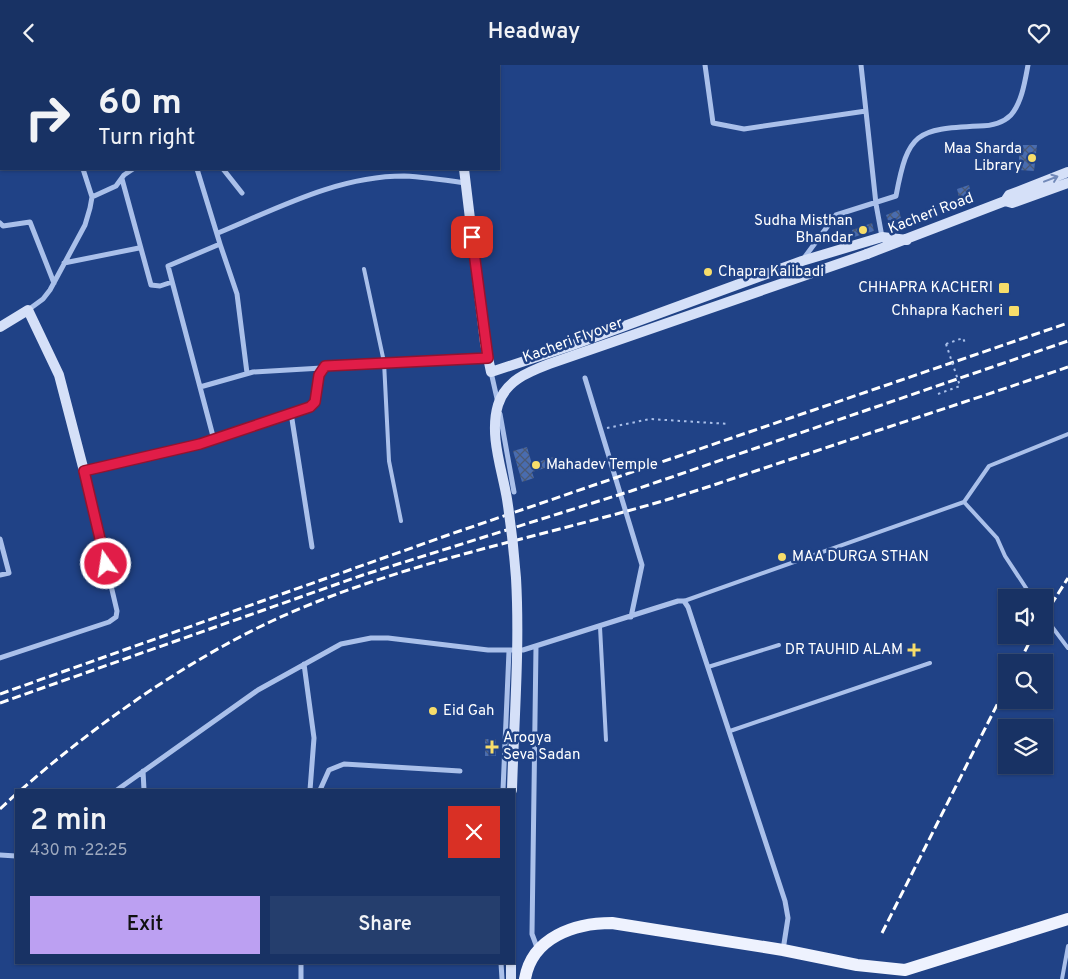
<!DOCTYPE html>
<meta charset="utf-8">
<style>
body{margin:0;font-family:Overpass,sans-serif;background:#253e6d;color:#f1f3f6;height:100vh;display:flex;flex-direction:column;font-size:19px;white-space:nowrap}
*{box-sizing:border-box;margin:0}
p{font-size:16px;color:#9faabf}
.icon{flex:none;width:28px;height:28px;fill:none;stroke:currentColor;stroke-width:2;stroke-linecap:round;stroke-linejoin:round}
.map{position:relative;flex:1;overflow:hidden}
.drawer{position:absolute;left:15px;top:724px;width:500px;height:175px;display:flex;flex-direction:column;background:#183264;border-radius:0px;box-shadow:0 1px 4px #0004,0 0 0 1px #364d78}
.drawer>*{flex:none}
.hud{position:absolute;left:0px;top:0px;width:500px;height:105px;box-shadow:0 1px 4px #0004,0 0 0 1px #364d78;background:#183264;color:#f1f3f6;overflow:hidden}
.controls{position:absolute;left:998px;top:524px;display:grid;gap:10px}
.controls a{display:grid;place-items:center;width:55px;height:55px;border-radius:0px;background:#183264;box-shadow:0 1px 4px #0004,0 0 0 1px #364d78;font-size:25px}
.pin{position:absolute;display:grid;place-items:center;width:42px;height:42px;color:#fff;margin:-21px;border-radius:10px;box-shadow:0 2px 8px #0006}
.me{position:absolute;width:55px;margin:-28px;rotate:347deg;stroke-linejoin:round;filter:drop-shadow(0 0 4px #0008)}
.turn{display:flex;align-items:center;gap:18px;height:105px;padding:0 15px;font-size:22px}
.turn .icon{width:65px;height:65px;stroke-width:2.5}
.turn b{display:block;font-size:35px;line-height:42px}
.round{display:grid;place-items:center;flex:none;width:52px;height:52px;border-radius:0px;background:#253e6d}
.overview{display:flex;align-items:center;justify-content:space-between;height:85px;padding:0 15px}
h1{font-size:30px;font-weight:600;line-height:38px}
.button{display:flex;gap:10px;margin-top:auto;padding:10px 15px}
.button a{flex:1;height:58px;border-radius:0px;background:#bca0f2;color:#111;font-size:20px;font-weight:600;line-height:58px;text-align:center}
.button a+a{background:#253e6d;color:#f1f3f6}
header{display:flex;justify-content:space-between;align-items:center;height:65px;padding:0 15px;background:#183264;font-size:22px;font-weight:600}
.map>svg:first-child{display:block}
</style>
<header><svg class="icon" aria-label="back" viewBox="0 0 24 24"><path d="M15 5l-7 7 7 7"/></svg>Headway<svg class="icon" aria-label="heart" viewBox="0 0 24 24"><path d="M12 20l-8-8c-3-5 5-10 8-4 3-6 11-1 8 4z"/></svg></header>
<div class="map">
<svg width="1068" height="914" viewBox="0 0 1068 914">
<defs>
<pattern id="building-cross-hatch" width="8" height="8" patternUnits="userSpaceOnUse" patternTransform="scale(1.25)"><rect width="8" height="8" fill="#496caf"/><path d="M0 0l8 8M0 8l8-8" fill="none" stroke="#4b5974"/></pattern>
</defs>
<rect width="100%" height="100%" fill="#204286"/>
<!-- building -->
<path fill="url(#building-cross-hatch)" d="M1019 80H1037L1034 106 1019 105Z
M969 120 972 133 960 137 957 124Z
M899 145 901 153 889 158 886 150Z
M872 158 874 166 854 172 852 165Z
M527 382 532 399 553 392 555 400 532 407 534 413 522 417 513 386Z
M485 674H496V691H485Z"/>
<g fill="none" stroke-linecap="round" stroke-linejoin="round">
<!-- path -->
<path stroke="#aac0ea" stroke-width="2" stroke-dasharray="2.5 4" stroke-linecap="butt" d="M946 279 963 273 965 278
M938 329 960 321
M607 363 650 354 729 359"/>
<!-- lane -->
<path stroke="#aac0ea" stroke-width="4" d="M364 204 384 297 389 396 401 456
M964 437 997 473 1005 491 1032 532
M684 536 964 437 989 401 1068 369
M1044 551 1068 583
M600 562 606 675
M708 602 779 580
M730 666 930 598
M1062 914 1068 881"/>
<!-- street -->
<path stroke="#aac0ea" stroke-width="5" d="M42 0V1
M705 0 713 58 744 64 866 46
M861 0 876 139 882 172
M0 45H1
M197 104 220 179 168 201 214 375
M223 104 242 128
M122 114 151 220 160 221 172 217
M92 132 116 121 124 110 133 104
M0 158 3 161 30 157 54 218
M218 168C278 143 338 111 404 111 425 112 445 115 465 118
M220 179 237 229 247 308
M804 193 836 150 896 131C908 67 916 64 979 61 991 61 1002 59 1011 50 1022 37 1025 16 1028 0
M64 198 139 183
M28 245 43 234 50 225 85 160 90 143 92 132 83 104
M491 307 498 338
M585 313 642 500 631 552
M200 322 253 307 322 303
M291 348 312 482
M500 349 514 427
M0 474 9 508 0 510
M536 582 532 869 538 885
M0 593 109 557 116 552 117 546 84 406
M304 599 314 673 310 725
M143 706 144 725
M117 725 258 625 341 579 371 573H388L488 585H523L678 536H684L688 542 785 836 788 853 783 885
M320 725 329 705 344 699 460 706
M503 725 509 586
M0 790 16 791
M501 898 502 914
M301 914V898"/>
<!-- secondary -->
<path stroke="#d5e0f8" stroke-width="10" d="M452 0V1
M464 104 485 278 491 307 570 281 802 196 882 172 907 175
M1005 136 1009 130 1068 107
M867 189 1005 136 1012 138 1068 118
M0 262 28 245 59 310 84 406 200 379 310 342 315 337 319 310 325 301 488 293
M511 898V914"/>
<!-- primary -->
<path stroke="#eef2fe" stroke-width="12" d="M525 914C532 872 575 858 612 858L783 885 857 900 905 905 1068 854"/>
<!-- rail -->
<path stroke="#fff" stroke-width="3" stroke-dasharray="9 4" stroke-linecap="butt" d="M1044 551 1068 513
M1019 598 1033 570
M0 629 451 469 1068 258
M0 638 363 510 631 426 1068 276
M21 725C92 662 186 596 272 556 397 498 534 474 666 435 713 421 760 404 807 389 894 360 981 332 1068 302
M0 744 16 729
M882 868 1006 622"/>
<!-- path-bridge -->
<path stroke="#aac0ea" stroke-width="2" stroke-dasharray="2.5 4" stroke-linecap="butt" d="M946 279 960 321"/>
<!-- secondary-bridge -->
<path stroke="#d5e0f8" stroke-width="10" d="M512 725C514 654 520 583 516 513 514 486 511 460 507 434 502 404 489 370 498 340 505 316 528 307 549 299L867 189"/>
</g>
<!-- one-way arrows -->
<defs><path id="oneway-shaft" d="M-6 0H5M1.5-3L5.5 0L1.5 3" fill="none" stroke-width="1.6" stroke-linecap="round" stroke-linejoin="round" transform="scale(1.25)"/></defs>
<use stroke="#7189b9" href="#oneway-shaft" transform="translate(1051 114) rotate(-21)"/>
<g fill="none" stroke-linecap="round" stroke-linejoin="round">
<!-- route casing -->
<g stroke="#92132f" stroke-width="12">
<path id="route" d="M106 499 84 406 200 379 310 342 315 337 319 310 325 301 488 293 472 172"/>
</g>
<!-- route -->
<use href="#route" stroke="#e11d48" stroke-width="9"/>
</g>
<!-- markers -->
<g fill="#f7dd6a" stroke="#204286" stroke-width="2">
<circle cx="1032" cy="93" r="5"/>
<circle cx="863" cy="165" r="5"/>
<circle cx="708" cy="207" r="5"/>
<rect x="998" y="217" width="12" height="12" rx="2.5"/>
<rect x="1008" y="240" width="12" height="12" rx="2.5"/>
<circle cx="536" cy="400" r="5"/>
<circle cx="782" cy="492" r="5"/>
<path d="M911.5 577.5h5v5h5v5h-5v5h-5v-5h-5v-5h5z"/>
<circle cx="433" cy="646" r="5"/>
<path d="M489.5 674.5h5v5h5v5h-5v5h-5v-5h-5v-5h5z"/>
</g>
<g text-anchor="middle" dominant-baseline="central" stroke-width="5" stroke-linejoin="round" paint-order="stroke">
<!-- poi labels -->
<g font-size="15" fill="#fff" stroke="#204286" text-anchor="end">
<text x="1022" y="84">Maa Sharda<tspan x="1022" dy="17">Library</tspan></text>
<text x="853" y="156">Sudha Misthan<tspan x="853" dy="17">Bhandar</tspan></text>
<text x="718" y="207" text-anchor="start">Chapra Kalibadi</text>
<text x="993" y="223">CHHAPRA KACHERI</text>
<text x="1003" y="246">Chhapra Kacheri</text>
<text x="546" y="400" text-anchor="start">Mahadev Temple</text>
<text x="792" y="492" text-anchor="start">MAA DURGA STHAN</text>
<text x="903" y="585">DR TAUHID ALAM</text>
<text x="443" y="646" text-anchor="start">Eid Gah</text>
<text x="503" y="673" text-anchor="start">Arogya<tspan x="503" dy="17">Seva Sadan</tspan></text>
</g>
<!-- street labels -->
<g font-size="15" fill="#fff" stroke="#204286">
<text transform="translate(931 149) rotate(-21)">Kacheri Road</text>
<text transform="translate(573 276) rotate(-20)">Kacheri Flyover</text>
</g>
</g>
</svg>
<div class="controls">
<a><svg class="icon" aria-label="sound" viewBox="0 0 24 24"><path d="M4 9h4l5-4v14l-5-4H4zM17 9q2 3 0 6"/></svg></a>
<a><svg class="icon" aria-label="search" viewBox="0 0 24 24"><circle cx="10" cy="10" r="6"/><path d="M15 15l6 6"/></svg></a>
<a><svg class="icon" aria-label="layers" viewBox="0 0 24 24"><path d="M12 4l9 5-9 5-9-5zM3 14l9 5 9-5"/></svg></a>
</div>
<div class="pin" style="left:472px;top:172px;background:#d93025"><svg class="icon" aria-label="arrive" viewBox="0 0 24 24"><path d="M6 21V4h12l-3 4 3 4H6"/></svg></div>
<svg class="me" style="left:106px;top:499px" viewBox="-20 -20 40 40"><circle r="17" fill="#e11d48" stroke="#fff" stroke-width="3"/><path d="M0-11L8 9 0 5-8 9z" fill="#fff"/></svg>
<div class="hud">
<div class="turn"><svg class="icon" aria-label="right" viewBox="0 0 24 24"><path d="M7 20v-9h11M14 6l5 5-5 5"/></svg><div><b>60 m</b>Turn right</div></div>
</div>
<section class="drawer">
<div class="overview"><div><h1>2 min</h1><p>430 m · 22:25</p></div><a class="round" style="background:#d93025;color:#fff"><svg class="icon" aria-label="close" viewBox="0 0 24 24"><path d="M6 6l12 12M18 6L6 18"/></svg></a></div>
<div class="button"><a>Exit</a><a>Share</a></div>
</section>
</div>
